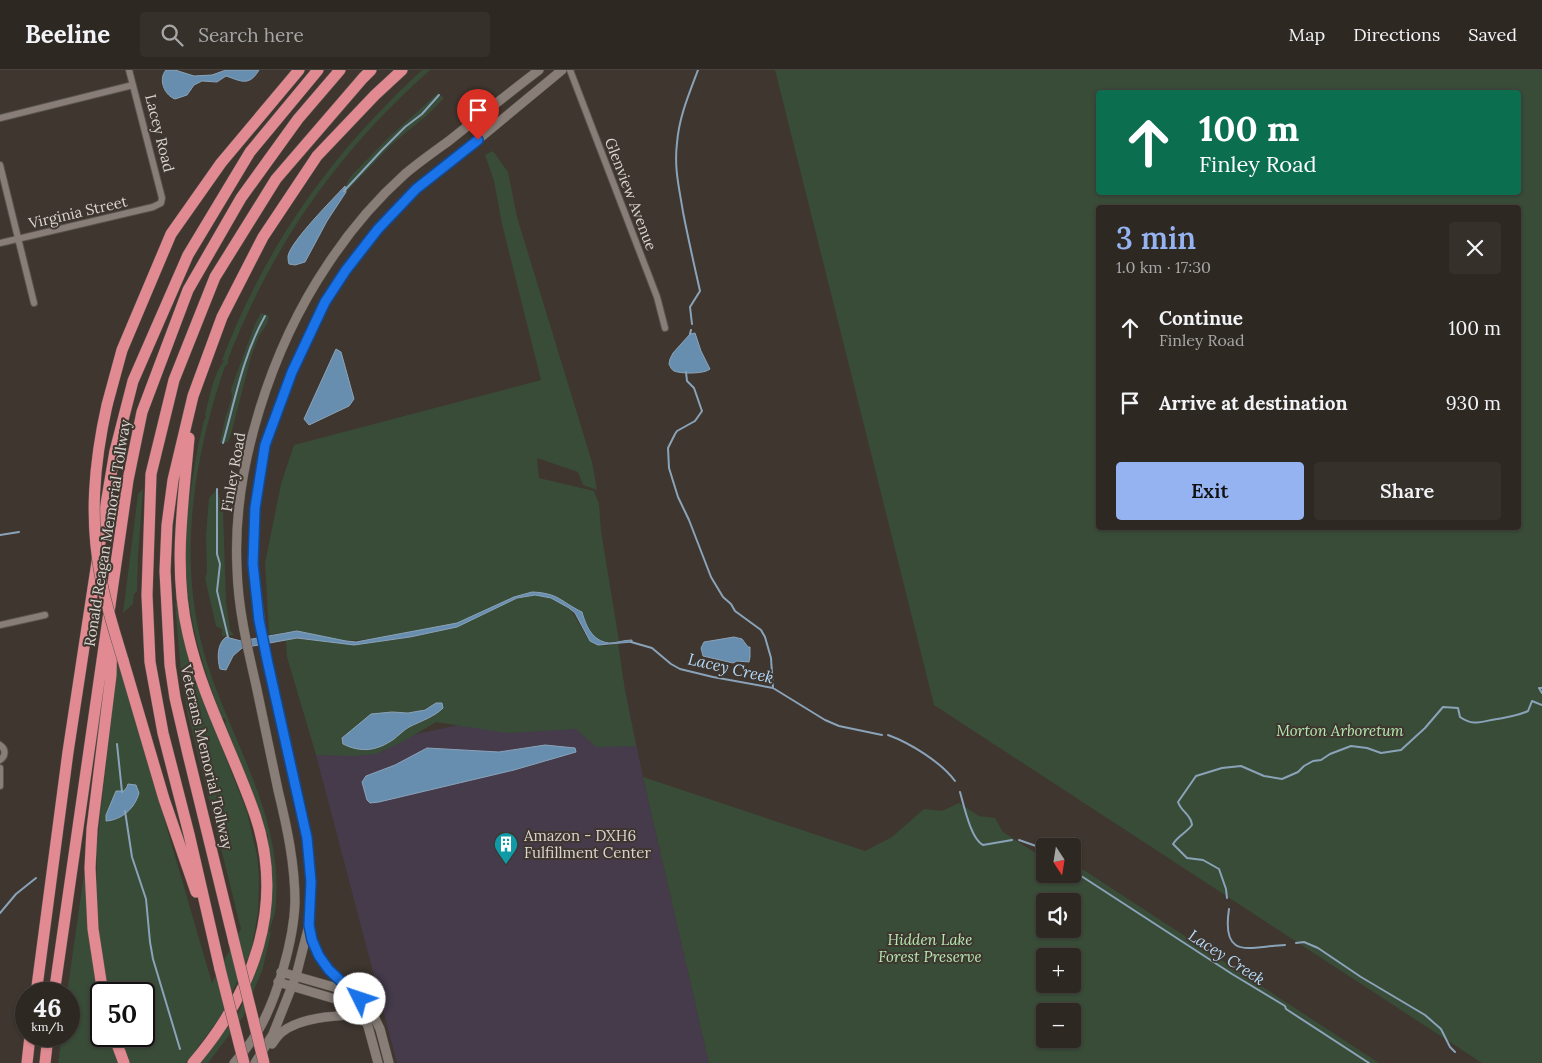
<!DOCTYPE html>
<meta charset="utf-8">
<style>
body{margin:0;font-family:Lora,serif;background:#36302b;color:#f1f3f6;height:100vh;display:flex;flex-direction:column;font-size:19px;white-space:nowrap}
*{box-sizing:border-box;margin:0}
p{font-size:16px;color:#a7a6a6}
.icon{flex:none;width:28px;height:28px;fill:none;stroke:currentColor;stroke-width:2;stroke-linecap:round;stroke-linejoin:round}
.map{position:relative;flex:1;overflow:hidden}
.sheet{position:absolute;left:1096px;top:135px;width:425px;height:325px;display:flex;flex-direction:column;background:#2e2823;border-radius:5px;box-shadow:0 1px 4px #0004,0 0 0 1px #494441}
.sheet>*{flex:none}
.guide{position:absolute;left:1096px;top:20px;width:425px;height:105px;border-radius:5px;box-shadow:0 1px 4px #0004,0 0 0 1px #494441;background:#0b6e4f;color:#fff;overflow:hidden}
.needle{width:32px;rotate:168deg}
.controls{position:absolute;left:1036px;top:768px;display:grid;gap:10px}
.controls a{display:grid;place-items:center;width:45px;height:45px;border-radius:5px;background:#2e2823;box-shadow:0 1px 4px #0004,0 0 0 1px #494441;font-size:25px}
.speed{position:absolute;left:15px;top:912px;display:flex;gap:10px;font-size:25px;font-weight:700;text-align:center}
.speed>*{display:grid;place-content:center;width:65px;height:65px;border-radius:50%;background:#2e2823;box-shadow:0 1px 4px #0004,0 0 0 1px #494441;line-height:1}
.speed small{font-size:12px;font-weight:400}
.speed .limit{border:2px solid #111;border-radius:8px;background:#fff;color:#111}
.pin{position:absolute;display:grid;place-items:center;width:42px;height:42px;color:#fff;margin:-51px -21px;border-radius:50% 50% 50% 0;rotate:-45deg;box-shadow:0 0 5px #0007}
.pin .icon{rotate:45deg}
.me{position:absolute;width:55px;margin:-28px;rotate:311deg;stroke-linejoin:round;filter:drop-shadow(0 0 4px #0008)}
.turn{display:flex;align-items:center;gap:18px;height:105px;padding:0 20px;font-size:22px}
.turn .icon{width:65px;height:65px;stroke-width:2.5}
.turn b{display:block;font-size:35px;line-height:42px}
.round{display:grid;place-items:center;flex:none;width:52px;height:52px;border-radius:5px;background:#36302b}
.summary{display:flex;align-items:center;justify-content:space-between;height:85px;padding:0 20px}
h1{font-size:30px;font-weight:600;line-height:38px;color:#95b2f1}
.button{display:flex;gap:10px;margin-top:auto;padding:10px 20px}
.button a{flex:1;height:58px;border-radius:5px;background:#95b2f1;color:#111;font-size:20px;font-weight:600;line-height:58px;text-align:center}
.button a+a{background:#36302b;color:#f1f3f6}
ul{padding:0;list-style:none}
li{display:flex;align-items:center;gap:15px;height:75px;padding:0 20px}
li div{flex:1}
li b{display:block;font-size:19px}
li em{font-style:normal}
header{display:flex;align-items:center;gap:30px;box-sizing:border-box;height:70px;padding:0 25px;background:#2e2823;border-bottom:1px solid #494441}
header strong{font-size:24px}
nav{display:flex;gap:28px;margin-inline-start:auto;font-size:18px}
.search{width:350px;height:45px;background:#36302b;display:flex;align-items:center;gap:12px;box-sizing:border-box;padding:0 18px;border-radius:5px;color:#a7a6a6;font-size:19px}
.map>svg:first-child{display:block}
</style>
<header>
<strong>Beeline</strong>
<div class="search"><svg class="icon" aria-label="search" viewBox="0 0 24 24"><circle cx="10" cy="10" r="6"/><path d="M15 15l6 6"/></svg>Search here</div>
<nav><a>Map</a><a>Directions</a><a>Saved</a></nav>
</header>
<div class="map">
<svg width="1542" height="993" viewBox="0 0 1542 993">
<rect width="100%" height="100%" fill="#3e362f"/>
<!-- industrial -->
<path fill="#453b4b" d="M625 620 643 707 709 993H397L316 685Z"/>
<!-- green -->
<path fill="#394c38" fill-rule="evenodd" d="M422 0H430C337 83 273 174 228 289V294L225 296C194 386 178 486 203 579 226 664 283 741 276 832 276 842 272 852 269 862H271L263 898 243 947 208 993H200L239 942 258 896 264 875 266 769 268 767V764H265L257 734 225 654 226 651 225 648H222C199 587 186 543 185 477L187 473 185 471C189 430 194 390 204 350L206 348 205 344C210 327 213 304 224 291L222 290C266 175 331 84 422 0Z
M775 0H1542V993H1482L934 635ZM1519 22V122H1099V22ZM1099 138H1519V458H1099Z
M438 23 444 28 426 46 391 75 346 122 345 116 351 106 388 68Z
M493 81 508 102 517 147 592 392 597 420 583 415 578 402 537 388 539 408 594 421 599 434 601 461 619 571C595 576 588 562 582 542L547 523 532 522 514 527 457 553 371 569 346 571 314 565 286 562 271 565 269 563 265 493 281 414 294 375 541 310 502 154 494 111 485 85Z
M261 243 269 246 267 254 259 266 251 287 231 364 228 372 220 373 225 349 232 328 231 319 255 254Z
M143 419 138 486 137 521 134 524 133 534 123 543 138 424Z
M217 419 223 440 226 532 230 560 234 565 222 566V559L216 556 205 508 207 503 206 466 209 428Z
M535 525C575 531 570 542 590 571L606 576 618 573 625 620 636 676 596 677 576 659 507 663 436 652 404 671 376 684 353 686 316 685 287 587 286 570 297 568H307L354 575 410 567 457 557 517 528ZM436 633 437 643C428 648 418 652 409 657 385 671 383 684 352 678L392 642C409 644 421 642 436 633Z
M175 533H177L184 572 197 614 247 742 257 785 259 807 258 843 252 876 248 888 221 946 186 993H58L62 966H69V924H67L84 804H86L100 873 97 842V774L118 591 212 913 241 859 188 645 181 603ZM127 717 137 729C130 742 120 748 106 751 105 738 119 726 127 717ZM101 924H144V966H101Z
M643 707 865 781 892 767 924 739 942 741 959 733 979 746 995 748 1003 762 1045 789V804H1072L1073 793 1379 993H709ZM1045 831H1072V859H1045ZM1045 886H1072V914H1045ZM1045 941H1072V969H1045Z"/>
<!-- water -->
<path fill="#688eaf" stroke="#8aa3b9" d="M166 0H175L194 6 212 5 226 0H259C249 17 241 11 226 6L217 12 202 11 194 15 187 25 175 29C164 25 158 9 166 0Z
M345 116 346 122 327 151 305 192 295 195 289 194C288 191 288 188 288 186 291 171 333 129 345 116Z
M695 263 701 281 710 299C705 304 681 304 674 301 671 299 671 298 669 294L670 289 673 283 690 264Z
M336 279 341 282 354 329 349 336 309 355 304 349Z
M532 522C559 523 561 532 582 542 586 556 592 571 609 573 616 573 624 570 632 570V572L598 575 590 571 575 543 569 538 551 528 535 525 517 528 457 557 410 567 354 575 297 568 242 578 233 586 226 600 220 599C217 588 217 574 226 567L241 571 297 561 346 571 356 572 457 553 514 527Z
M734 567 742 569 748 577H750V587L749 592 737 591 733 593 703 586 701 578 704 572Z
M436 633H442L443 638C434 647 421 651 409 657 404 660 399 665 394 669 377 681 361 683 343 674L342 668 371 644 392 642 408 643 425 640Z
M545 675 575 678 576 682 514 700 379 732 370 733 367 730 362 712 366 706 395 695 427 678 499 682Z
M128 714 136 715 139 723C135 738 122 750 106 751V745L116 721H124L127 717Z"/>
<g fill="none" stroke-linecap="round" stroke-linejoin="round">
<!-- stream -->
<path stroke="#8aa3b9" stroke-width="2" d="M344 121 382 80 405 57 422 44 439 25
M692 254 690 237 700 221C694 194 688 168 683 142 679 117 674 98 677 73 679 47 689 24 698 0
M690 264 691 260
M686 302 687 311 694 318 702 341 695 351 677 361 675 364 668 378 669 398 678 427 689 450 711 507 723 527 731 534 735 541 761 560 765 567 771 588 773 618
M223 373C235 330 243 285 265 246
M217 419V484L220 494 217 521 228 567
M0 465 19 462
M631 572 652 578 671 594 680 599 713 607 773 618 825 650 839 656 882 665
M1542 618H1539L1542 623
M888 665C910 673 941 692 955 711
M117 674 122 722
M960 722C964 736 971 769 983 775L1012 770
M125 741 132 787 146 829 150 872 153 889 180 979
M1019 770 1036 776 1045 783
M1072 800 1232 904 1285 936 1286 939 1369 993
M1227 828 1226 819 1219 799 1203 790 1187 788 1173 774C1178 766 1186 763 1192 755 1191 744 1182 743 1178 732L1196 706 1222 698 1241 696 1264 706 1282 709 1298 702 1304 696 1313 691 1321 690 1330 684 1351 676 1367 678 1381 683 1401 680 1425 658 1443 637 1458 638 1460 647C1474 657 1482 651 1497 649 1508 647 1517 646 1528 641L1532 631 1542 635
M1229 839C1221 892 1251 876 1285 875
M0 843 16 824 36 808
M1296 873 1304 872 1318 878 1361 907 1425 945 1441 959 1450 977 1455 982"/>
<!-- minor casing -->
<g stroke="#5b544e" stroke-width="8">
<path id="minor" d="M570 0 657 227 665 258
M0 48 133 15
M0 95 34 233
M0 173 153 137 161 133 162 128 129 0
M0 555 45 545
M0 675C6 679 6 686 0 690
M0 698V716"/>
</g>
<!-- secondary casing -->
<g stroke="#5b544e" stroke-width="10">
<path id="secondary" d="M309 858 312 870 323 893 372 942 380 959 389 993
M281 902 351 922
M278 912 352 934 362 941 366 949 378 993
M272 974C275 970 278 965 282 962 301 947 334 946 357 945L365 952
M234 993C243 983 251 973 258 961 277 929 294 869 295 832 295 794 287 757 278 720 271 685 263 650 256 615 247 576 238 538 237 498 232 397 272 277 328 194 349 162 376 130 405 104 419 92 435 81 450 70 480 46 509 23 539 0
M255 993 273 964 296 906 309 855 311 812 307 768 262 565 253 494 255 438 265 375 292 302 325 231 345 200 378 159 416 119 469 77 562 0"/>
</g>
<!-- motorway casing -->
<g stroke="#5b544e" stroke-width="12">
<path id="motorway" d="M107 335 122 280 171 164 221 93 299 0
M189 368C183 433 173 500 188 564 202 627 234 684 255 745 286 836 253 923 193 993
M123 590 164 729 196 822
M234 872 188 684 175 628 170 595 165 501 167 455 173 410 193 326 222 247 263 167 317 86 375 25 402 0
M220 899 189 764 163 663 150 592 147 525 151 404 174 310 215 207 276 109 363 8 371 0
M36 924 68 682 104 446 115 381 133 311 188 185 250 82 318 0
M54 924 128 410 142 342 188 220 241 128 298 49 340 0
M103 924 93 859 90 798 92 759 111 605 112 558
M114 966 124 993
M27 993 30 966
M45 993 48 966"/>
</g>
<!-- minor -->
<use href="#minor" stroke="#887e77" stroke-width="6"/>
<!-- secondary -->
<use href="#secondary" stroke="#887e77" stroke-width="9"/>
<!-- motorway -->
<use href="#motorway" stroke="#e18a91" stroke-width="11"/>
<!-- motorway-bridge casing -->
<g stroke="#5b544e" stroke-width="12" stroke-linecap="butt">
<path id="motorway-bridge" d="M107 335C94 393 89 450 101 509 106 536 115 563 123 590
M234 872 264 993
M220 899 244 993"/>
</g>
<!-- motorway-bridge -->
<use href="#motorway-bridge" stroke="#e18a91" stroke-width="11"/>
</g>
<g fill="none" stroke-linecap="round" stroke-linejoin="round">
<!-- route casing -->
<g stroke="#114b97" stroke-width="12">
<path id="route" d="M360 929 329 900 319 886 312 870 309 855 311 812 307 768 268 594 259 550 253 494 255 438 265 375 292 302 325 232 346 200 378 159 416 119 478 70"/>
</g>
<!-- route -->
<use href="#route" stroke="#1a73e8" stroke-width="9"/>
</g>
<!-- icons -->
<defs>
<g id="building-pin" transform="scale(1.25)"><path d="M0 17L-7.5 6A9.5 9.5 0 1 1 7.5 6Z" fill="#0f9aa8" stroke="#3e362f"/><path d="M-4-6H4V6H1V3H-1V6H-4ZM-2.5-4.3h1.7v1.8h-1.7ZM.8-4.3h1.7v1.8H.8ZM-2.5-1h1.7V.8h-1.7ZM.8-1h1.7V.8H.8Z" fill="#fff"/></g>
</defs>
<g fill-rule="evenodd">
<use href="#building-pin" x="506" y="774"/>
</g>
<g text-anchor="middle" dominant-baseline="central" stroke-width="4" stroke-linejoin="round" paint-order="stroke">
<!-- street labels -->
<g font-size="15" fill="#d9d4d0" stroke="#3e362f">
<text transform="translate(160 63) rotate(76)">Lacey Road</text>
<text transform="translate(631 124) rotate(69)">Glenview Avenue</text>
<text transform="translate(78 142) rotate(-13)">Virginia Street</text>
<text transform="translate(233 402) rotate(-80)">Finley Road</text>
<text transform="translate(107 463) rotate(-81)">Ronald Reagan Memorial Tollway</text>
<text transform="translate(207 687) rotate(77)">Veterans Memorial Tollway</text>
</g>
<!-- park labels -->
<g font-size="15" font-style="italic" fill="#b5ebb2" stroke="#3e362f">
<text x="1340" y="660">Morton Arboretum</text>
<text x="930" y="869">Hidden Lake<tspan x="930" dy="17">Forest Preserve</tspan></text>
</g>
<!-- poi labels -->
<g font-size="15" fill="#d9d4d0" stroke="#3e362f" text-anchor="start">
<text x="524" y="765">Amazon - DXH6<tspan x="524" dy="17">Fulfillment Center</tspan></text>
</g>
<!-- water labels -->
<g font-size="16" font-style="italic" fill="#b4d8f7" stroke="#3e362f">
<text transform="translate(731 598) rotate(13)">Lacey Creek</text>
<text transform="translate(1227 887) rotate(33)">Lacey Creek</text>
</g>
</g>
</svg>
<div class="controls">
<a><svg class="needle" viewBox="-14 -14 28 28"><path d="M0-13l5 13h-10z" fill="#e53935"/><path d="M0 13l5-13h-10z" fill="#a7a6a6"/></svg></a>
<a><svg class="icon" aria-label="sound" viewBox="0 0 24 24"><path d="M4 9h4l5-4v14l-5-4H4zM17 9q2 3 0 6"/></svg></a>
<a>+</a>
<a>−</a>
</div>
<div class="speed"><div>46<small>km/h</small></div><div class="limit">50</div></div>
<div class="pin" style="left:478px;top:70px;background:#d93025"><svg class="icon" aria-label="arrive" viewBox="0 0 24 24"><path d="M6 21V4h12l-3 4 3 4H6"/></svg></div>
<svg class="me" style="left:360px;top:929px" viewBox="-20 -20 40 40"><circle r="19" fill="#fff"/><path d="M0-13L10 11 0 6-10 11z" fill="#1a73e8"/></svg>
<div class="guide">
<div class="turn"><svg class="icon" aria-label="ahead" viewBox="0 0 24 24"><path d="M12 20V5M6 11l6-6 6 6"/></svg><div><b>100 m</b>Finley Road</div></div>
</div>
<section class="sheet">
<div class="summary"><div><h1>3 min</h1><p>1.0 km · 17:30</p></div><a class="round"><svg class="icon" aria-label="close" viewBox="0 0 24 24"><path d="M6 6l12 12M18 6L6 18"/></svg></a></div>
<ul>
<li><svg class="icon" aria-label="ahead" viewBox="0 0 24 24"><path d="M12 20V5M6 11l6-6 6 6"/></svg><div><b>Continue</b><p>Finley Road</p></div><em>100 m</em></li>
<li><svg class="icon" aria-label="arrive" viewBox="0 0 24 24"><path d="M6 21V4h12l-3 4 3 4H6"/></svg><div><b>Arrive at destination</b></div><em>930 m</em></li>
</ul>
<div class="button"><a>Exit</a><a>Share</a></div>
</section>
</div>
